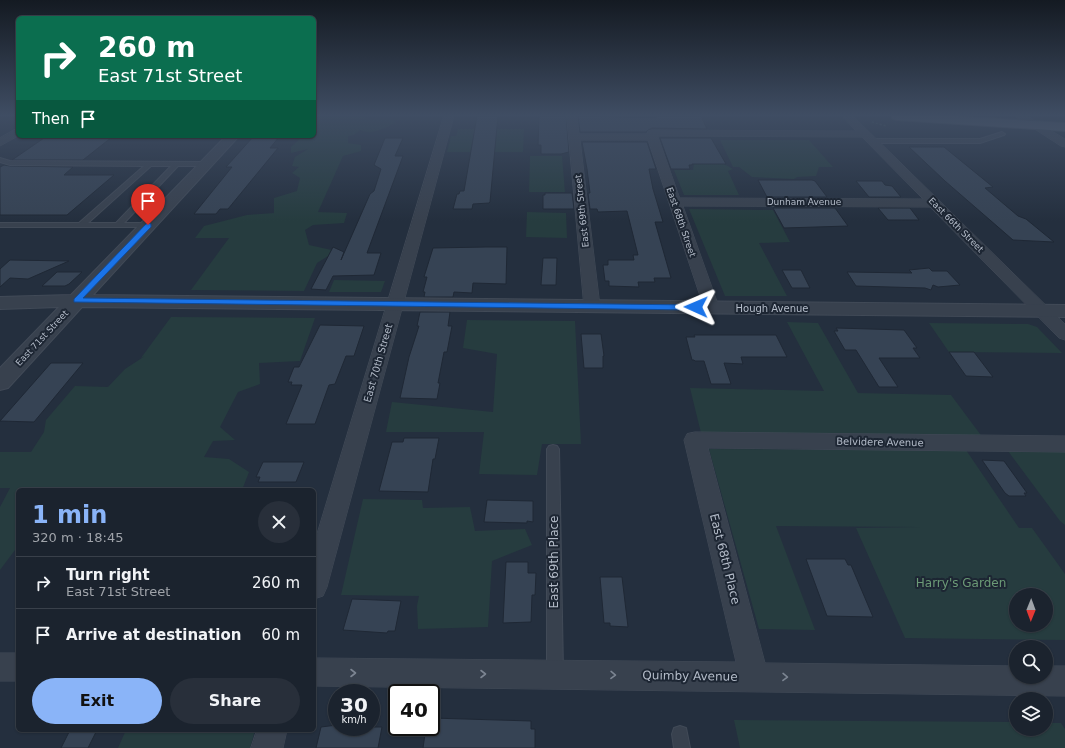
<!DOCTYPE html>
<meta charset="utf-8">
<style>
body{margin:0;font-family:"DejaVu Sans",sans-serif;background:#282f3a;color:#f1f3f6;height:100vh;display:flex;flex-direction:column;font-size:15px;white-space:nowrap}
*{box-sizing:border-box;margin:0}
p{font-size:13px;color:#a0a4aa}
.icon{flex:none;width:22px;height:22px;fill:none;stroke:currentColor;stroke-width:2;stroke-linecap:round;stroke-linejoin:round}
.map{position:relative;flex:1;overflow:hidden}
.panel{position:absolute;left:16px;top:488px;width:300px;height:244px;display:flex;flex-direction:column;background:#1b232e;border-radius:6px;box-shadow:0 1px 3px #0004,0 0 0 1px #39404a}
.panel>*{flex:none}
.banner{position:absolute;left:16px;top:16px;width:300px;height:122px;border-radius:6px;box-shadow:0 1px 3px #0004,0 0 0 1px #39404a;background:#0b6e4f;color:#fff;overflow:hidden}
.needle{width:26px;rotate:181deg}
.controls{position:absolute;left:1009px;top:588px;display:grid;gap:8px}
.controls a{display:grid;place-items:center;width:44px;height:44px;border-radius:50%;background:#1b232e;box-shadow:0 1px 3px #0004,0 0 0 1px #39404a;font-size:20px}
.speed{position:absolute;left:328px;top:684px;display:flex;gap:8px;font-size:20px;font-weight:700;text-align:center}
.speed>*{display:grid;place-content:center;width:52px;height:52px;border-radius:50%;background:#1b232e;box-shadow:0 1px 3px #0004,0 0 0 1px #39404a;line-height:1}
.speed small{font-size:10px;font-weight:400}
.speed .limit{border:2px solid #111;border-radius:6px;background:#fff;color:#111}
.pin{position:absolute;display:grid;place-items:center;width:34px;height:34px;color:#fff;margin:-41px -17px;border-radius:50% 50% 50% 0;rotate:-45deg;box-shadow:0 0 4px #0007}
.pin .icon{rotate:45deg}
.me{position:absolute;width:44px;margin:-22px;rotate:271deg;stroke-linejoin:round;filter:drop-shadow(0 0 3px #0008)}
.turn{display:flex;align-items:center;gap:14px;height:84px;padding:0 16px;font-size:18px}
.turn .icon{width:52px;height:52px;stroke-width:2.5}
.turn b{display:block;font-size:28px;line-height:34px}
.then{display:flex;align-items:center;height:38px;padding:0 16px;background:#0003;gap:8px;font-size:15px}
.round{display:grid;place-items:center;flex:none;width:42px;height:42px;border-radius:21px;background:#282f3a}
.head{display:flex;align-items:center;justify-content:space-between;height:68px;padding:0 16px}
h1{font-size:24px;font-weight:700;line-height:30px;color:#8ab4f8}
.button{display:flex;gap:8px;margin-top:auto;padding:8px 16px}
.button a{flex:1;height:46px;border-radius:24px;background:#8ab4f8;color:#111;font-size:16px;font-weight:700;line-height:46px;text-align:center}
.button a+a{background:#282f3a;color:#f1f3f6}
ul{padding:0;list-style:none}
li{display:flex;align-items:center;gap:12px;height:52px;padding:0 16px;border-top:1px solid #39404a}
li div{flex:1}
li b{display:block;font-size:15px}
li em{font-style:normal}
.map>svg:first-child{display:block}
</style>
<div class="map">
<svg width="1065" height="748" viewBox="0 0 1065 748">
<rect width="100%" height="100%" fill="#242f3e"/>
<!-- green -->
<path fill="#263c3f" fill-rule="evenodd" d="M323 116H362L368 119 393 120 395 122C387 129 370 135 360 130L354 135 348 136V143L361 145V151L343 156 318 212 347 213 344 223 313 225 305 230 309 245 336 251 317 263 304 291 191 290 229 238H195L204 226 247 215 274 213V198L297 191 300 178 292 173 299 167 292 166 295 157 308 149 291 153V147L303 136H314V118Z
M458 129H524L523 152H447L451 136H456Z
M720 140H809L833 167H819L816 176 797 177 794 179 752 177 739 167H733Z
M530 156H562L565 192H529Z
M694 164H724L733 169 728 171 739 195H684L674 170H693Z
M689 209 773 210 790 242 759 243 787 296H725Z
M527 212 566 213 567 238 526 237Z
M334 280 385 281 381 292H329Z
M171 317 315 318 300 361 259 363 260 384 238 392 220 427 235 440 213 441 204 457 229 459 249 472 242 490H18V546L0 570V507L10 488H0V452H31L44 432 46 420 75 386 108 387 125 369 145 356 141 358Z
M467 320 575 321 581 444H542L537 475 479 474 484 432H386L392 402 493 412 497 354 463 348Z
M787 322 818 323 858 393 951 395 983 438 701 433 690 388 824 391Z
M929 323 1028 324 1037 327 1062 353 949 352Z
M709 449 966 450 1019 528H1032L1065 574V640L905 638 856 528 920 527 776 526 815 630 759 629ZM1016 595H1046V625H1016Z
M1065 450V525L1060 521 1008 451Z
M363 499 422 500 423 508 470 507 475 531 525 529 532 545 492 561 488 627 418 629 417 606 419 596 341 595Z
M734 720 1016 722V729H1046V723H1061L1065 729V748H740Z
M126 730H255L250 748H118Z"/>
<!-- building -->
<path fill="#364354" stroke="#1f2835" d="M477 116H498L490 202 489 203 473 204 472 209H453L457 194H459L460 191H464Z
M541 116H566L569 152 561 154H541V145H538L539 117Z
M578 116 656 118V116H701L707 129 652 128 648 130 646 132H580Z
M47 136H98L97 137H112L83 160H12Z
M253 137H279L270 148H278L228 209H220L216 214H194L232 167H226Z
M385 138H403L395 156H403L367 253H381L374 275 333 276 326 290 311 289 333 247 344 252 341 260 370 194 374 191 381 169 374 165Z
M660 138H711L726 164H692V165H689L690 169H671Z
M582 142H647L656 169H649L653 189 663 222H655L671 278H654L655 282H638L639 287 609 286V281H605L603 265H608V260H634L633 255H638L627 211 598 212 597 209H590L588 193H590L587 169Z
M909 147H944L993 187 985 188 1018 216 1026 219 1054 242 1013 240 945 181Z
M4 165 10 166 73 167 64 175H114L67 215H0V167Z
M758 180H812L815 181 827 197H767Z
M856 181H882L885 185 892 186 901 197H869Z
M545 193H572L574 209H543V195H545Z
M773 208H835L848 226 784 228Z
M878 208H910L919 220H888Z
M486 247H507L506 284 473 283 472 293 454 292 453 297H424L425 292H423L427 277H424L433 248Z
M543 258H557L556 285H541Z
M10 260 69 261 28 279 10 278 0 287V269Z
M929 268 932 271H947L960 285 938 287 933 285 931 290 925 288 856 286 847 272 912 273 909 270Z
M782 270H801L810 288H792Z
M57 272H82L69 284 65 286H42Z
M420 312H450L448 326H452L447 352H444L438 383H440L437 399 400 398 409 357 419 326H417Z
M320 325 364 326 354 356H346L335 384 329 385 315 424H286L302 385H291L292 382H288L294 367H299Z
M836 328 904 330 917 348H913L920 358H879L898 387H879L856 350H845L834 331H838Z
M581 334H601L604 356H603V368H584Z
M694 335H776L787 357H741L743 364 724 363 731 384H711L704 361H695L694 360H692L686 337H695Z
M949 352H974L993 377 966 376Z
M51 363H83L34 422 0 421Z
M404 438H439L435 459H433L428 492 379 491 392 442H403Z
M982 460 1004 461 1027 493H1024L1026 496H1009L1005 493Z
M263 462H304L296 482H258L260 477H256Z
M487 500 533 501V522L527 521V523L484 522Z
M806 559H845L848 565H851L873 617 827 616Z
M506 562H528V573H536L535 595H532L531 622 503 623Z
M600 577H622L628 627 610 626V623H604Z
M352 599 401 601 395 631H388L387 633 343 630Z
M431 718 531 721V729H535V748H423L426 727H431Z
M337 725V727H382L378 748H316L321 727Z
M70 730H97L88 748H61Z"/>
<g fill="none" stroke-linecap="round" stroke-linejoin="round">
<!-- service casing -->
<g stroke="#414a57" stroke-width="2">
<path id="service" d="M1002 132 1005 134 1004 135 980 143H872L869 141 872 139H980Z
M0 158 10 161 206 162 209 164 206 166H178L124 223H148L152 225 151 227H0V223H79L144 166 10 165 0 162ZM151 166H171L116 223H88Z
M553 445 557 446 559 449 563 672 560 677 555 680 550 677 547 672V449L549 446Z
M680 726 686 728 690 748H674L672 734 674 728Z"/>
</g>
<!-- minor casing -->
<g stroke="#414a57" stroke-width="1">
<path id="minor" d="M444 116H454L327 587 323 596 314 599V544Z
M567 116H577L579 134H647L648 131 652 130 856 131 842 116H853L1065 324V340L1059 338 930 207 683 206 719 307 717 311 711 312 705 311 648 140H580L600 306 598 310 592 311 586 310 584 306ZM658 136 862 137 923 199 680 198Z
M1015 116H1027L1065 139V147L1061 146Z
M18 128V136L0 146V138Z
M695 432 1065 436V452L708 448 765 663 1016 666V677H1046V666H1065V696L314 686V658L736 662 684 440 687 434Z
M0 653H18V681H0Z
M257 730H287L283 748H251Z"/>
</g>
<!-- tertiary casing -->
<g stroke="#414a57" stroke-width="2">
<path id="tertiary" d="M226 136H239L93 295 1065 305V317L82 307 8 388 0 390V368L59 307 0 309V297L71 295Z"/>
</g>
<!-- primary casing -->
<g stroke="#414a57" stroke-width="2">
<path id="primary" d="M891 116H952L1065 123V131L897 120 893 119Z"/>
</g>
<!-- path -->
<path stroke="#3f5557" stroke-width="1.5" stroke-dasharray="2 2" stroke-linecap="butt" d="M872 122 886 126"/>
<!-- service -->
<use href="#service" fill="#38414e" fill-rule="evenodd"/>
<!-- minor -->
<use href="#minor" fill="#38414e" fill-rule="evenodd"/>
<!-- tertiary -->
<use href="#tertiary" fill="#38414e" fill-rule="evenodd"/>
<!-- primary -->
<use href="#primary" fill="#56606e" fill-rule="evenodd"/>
</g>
<!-- one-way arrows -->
<defs><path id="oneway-chevron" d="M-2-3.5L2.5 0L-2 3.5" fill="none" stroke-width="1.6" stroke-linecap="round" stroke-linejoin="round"/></defs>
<g stroke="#7c8592">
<use href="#oneway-chevron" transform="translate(353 673)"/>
<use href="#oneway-chevron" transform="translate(483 674)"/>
<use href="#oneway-chevron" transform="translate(613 675) rotate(1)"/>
<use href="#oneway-chevron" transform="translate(785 677) rotate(1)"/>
</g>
<!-- sky -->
<linearGradient id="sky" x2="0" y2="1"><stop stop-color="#141a22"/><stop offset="0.52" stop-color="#3f4d63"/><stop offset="1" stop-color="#3f4d63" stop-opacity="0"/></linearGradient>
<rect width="1065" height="221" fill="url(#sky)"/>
<!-- route -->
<path fill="#1a73e8" stroke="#114b97" d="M148 223 151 224V227L83 298 696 305 700 307 696 310 74 302V299L146 224Z"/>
<g text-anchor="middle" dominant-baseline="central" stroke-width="4" stroke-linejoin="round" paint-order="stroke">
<!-- far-street labels -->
<g font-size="9" fill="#b4bcc9" stroke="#1d2633">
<text x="804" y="202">Dunham Avenue</text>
<text transform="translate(582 211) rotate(-96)">East 69th Street</text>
<text transform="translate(681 222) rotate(71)">East 68th Street</text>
<text transform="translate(956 225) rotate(45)">East 66th Street</text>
<text transform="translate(42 338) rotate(-47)">East 71st Street</text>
</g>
<!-- street labels -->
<g font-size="10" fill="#b4bcc9" stroke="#1d2633">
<text x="772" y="308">Hough Avenue</text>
<text transform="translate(378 363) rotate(-74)">East 70th Street</text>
<text transform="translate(880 442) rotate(1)">Belvidere Avenue</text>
</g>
<!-- near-street labels -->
<g font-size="12" fill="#b4bcc9" stroke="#1d2633">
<text transform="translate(725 559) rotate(76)">East 68th Place</text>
<text transform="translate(554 562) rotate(-90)">East 69th Place</text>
<text transform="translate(690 676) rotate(1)">Quimby Avenue</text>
</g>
<!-- near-park labels -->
<g font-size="12" fill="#6b9a76" stroke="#1d2633">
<text x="961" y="583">Harry's Garden</text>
</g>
</g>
</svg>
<div class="controls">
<a><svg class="needle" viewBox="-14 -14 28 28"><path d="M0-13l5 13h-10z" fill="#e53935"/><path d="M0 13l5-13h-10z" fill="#a0a4aa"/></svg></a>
<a><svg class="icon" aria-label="search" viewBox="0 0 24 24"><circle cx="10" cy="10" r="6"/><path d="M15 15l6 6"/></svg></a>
<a><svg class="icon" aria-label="layers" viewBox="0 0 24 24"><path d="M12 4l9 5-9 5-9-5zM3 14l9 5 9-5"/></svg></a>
</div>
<div class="speed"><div>30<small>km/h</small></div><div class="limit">40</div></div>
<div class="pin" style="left:148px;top:225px;background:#d93025"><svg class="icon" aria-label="arrive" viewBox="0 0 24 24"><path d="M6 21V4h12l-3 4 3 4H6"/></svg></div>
<svg class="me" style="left:696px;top:307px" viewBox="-20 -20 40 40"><path d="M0-17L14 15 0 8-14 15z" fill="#1a73e8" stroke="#fff" stroke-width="4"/></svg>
<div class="banner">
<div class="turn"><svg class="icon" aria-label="right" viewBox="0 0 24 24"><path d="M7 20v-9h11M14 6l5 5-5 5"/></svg><div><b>260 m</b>East 71st Street</div></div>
<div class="then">Then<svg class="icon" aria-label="arrive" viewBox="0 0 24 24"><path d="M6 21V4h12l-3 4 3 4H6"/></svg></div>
</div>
<section class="panel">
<div class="head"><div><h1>1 min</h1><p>320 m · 18:45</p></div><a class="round"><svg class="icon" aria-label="close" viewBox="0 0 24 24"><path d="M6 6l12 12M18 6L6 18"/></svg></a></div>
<ul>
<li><svg class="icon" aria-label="right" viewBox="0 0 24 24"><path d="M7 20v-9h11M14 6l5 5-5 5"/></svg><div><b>Turn right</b><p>East 71st Street</p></div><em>260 m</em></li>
<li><svg class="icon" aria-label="arrive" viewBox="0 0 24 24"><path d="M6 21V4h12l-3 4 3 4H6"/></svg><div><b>Arrive at destination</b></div><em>60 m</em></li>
</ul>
<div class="button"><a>Exit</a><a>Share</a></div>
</section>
</div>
